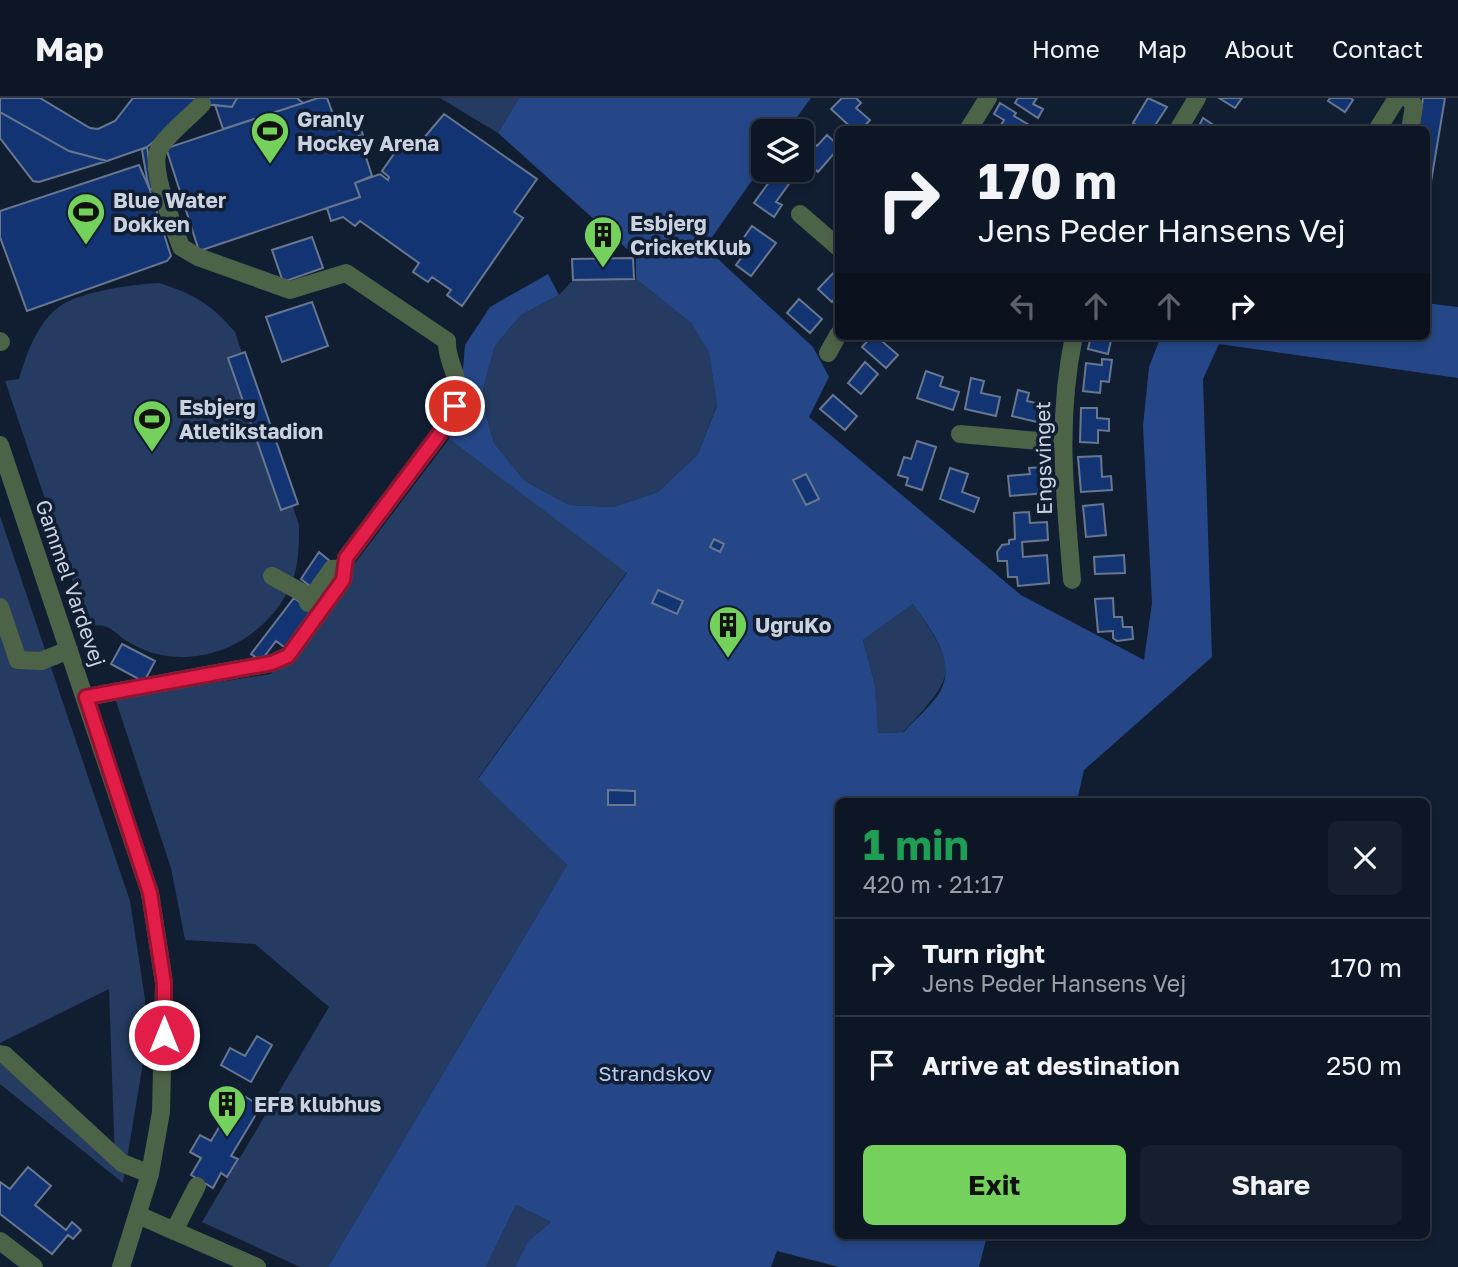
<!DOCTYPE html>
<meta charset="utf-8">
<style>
body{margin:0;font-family:"Golos Text",sans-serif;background:#161f2d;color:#f1f3f6;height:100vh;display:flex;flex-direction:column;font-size:26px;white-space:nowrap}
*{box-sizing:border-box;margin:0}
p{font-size:23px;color:#9a9fa7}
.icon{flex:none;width:38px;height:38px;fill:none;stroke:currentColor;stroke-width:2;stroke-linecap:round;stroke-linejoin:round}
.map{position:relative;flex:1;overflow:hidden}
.drawer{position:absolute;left:835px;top:700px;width:595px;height:441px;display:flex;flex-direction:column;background:#0d1625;border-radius:10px;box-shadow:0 4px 10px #0003,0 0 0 2px #2d3542}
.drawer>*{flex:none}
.hud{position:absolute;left:835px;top:28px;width:595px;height:214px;border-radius:10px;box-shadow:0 4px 10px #0003,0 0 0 2px #2d3542;background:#0d1625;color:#f1f3f6;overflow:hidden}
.tools{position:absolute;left:751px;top:21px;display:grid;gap:14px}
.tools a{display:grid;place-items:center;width:63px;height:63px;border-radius:10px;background:#0d1625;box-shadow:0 4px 10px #0003,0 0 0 2px #2d3542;font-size:35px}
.pin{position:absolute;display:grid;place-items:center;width:60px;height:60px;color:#fff;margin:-30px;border:4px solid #fff;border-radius:50%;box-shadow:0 2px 7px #0007}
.me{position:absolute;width:77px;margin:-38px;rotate:0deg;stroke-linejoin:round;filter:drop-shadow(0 0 5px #0008)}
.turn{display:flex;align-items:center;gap:24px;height:147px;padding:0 28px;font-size:32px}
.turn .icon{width:91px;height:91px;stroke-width:2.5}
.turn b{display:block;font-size:49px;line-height:60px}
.lanes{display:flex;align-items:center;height:66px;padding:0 28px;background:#0003;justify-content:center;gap:35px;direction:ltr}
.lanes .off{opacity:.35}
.round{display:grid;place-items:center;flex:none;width:74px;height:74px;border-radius:10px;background:#161f2d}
.summary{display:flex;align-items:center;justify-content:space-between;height:119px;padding:0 28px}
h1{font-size:42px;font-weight:700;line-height:52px;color:#1e9e55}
.button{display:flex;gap:14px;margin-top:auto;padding:14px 28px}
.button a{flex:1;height:80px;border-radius:10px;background:#74d25c;color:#111;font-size:28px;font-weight:700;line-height:80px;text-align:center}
.button a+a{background:#161f2d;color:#f1f3f6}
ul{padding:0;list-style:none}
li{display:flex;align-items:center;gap:21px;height:98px;padding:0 28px;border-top:2px solid #2d3542}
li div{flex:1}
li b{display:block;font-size:26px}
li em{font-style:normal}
header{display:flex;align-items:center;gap:42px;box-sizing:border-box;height:98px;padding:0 35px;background:#0d1625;border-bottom:2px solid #2d3542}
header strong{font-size:33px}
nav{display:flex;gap:38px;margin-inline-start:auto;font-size:24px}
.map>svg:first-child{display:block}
</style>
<header>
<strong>Map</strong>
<nav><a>Home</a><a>Map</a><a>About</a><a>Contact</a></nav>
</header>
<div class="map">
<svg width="1458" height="1169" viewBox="0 0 1458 1169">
<rect width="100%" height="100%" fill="#111d31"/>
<!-- green -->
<path fill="#263b61" d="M440 0H519L498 35Z
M636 181 691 225 709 255 717 306 698 356 658 394 613 409 569 407 525 383 494 345 481 299 495 248 521 217 559 197 573 182Z
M159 185C194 196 211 206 235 234L299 427C299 449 299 471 289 491 266 538 213 567 161 557 151 555 139 550 130 545 122 541 113 530 104 528 99 527 92 528 88 528L5 283 19 281C27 254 38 222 63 206 85 193 134 186 159 185Z
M449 341 627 474 478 680 567 767 328 1169H300L202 1124 329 909 255 846 185 842 171 770 115 600 271 576Z
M0 418 130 803 145 901 144 959 123 1085 0 986V965L115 1063 109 891 0 945Z
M913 506C958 572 958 576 903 634L877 635 875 587 863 542Z
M516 1107 551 1124 528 1143 515 1169H486Z"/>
<!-- forest -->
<path fill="#254787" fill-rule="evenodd" d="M519 0H811L787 33H763V67L705 149 813 249 829 279 809 319 1021 497 1144 562 1152 505 1143 328 1149 269 1161 238H1426V205L1458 209V280L1219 246 1203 281 1212 559 1084 672 1077 703 838 704V1138H987L979 1169H839L777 1153 771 1169H515L528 1143 551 1124 516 1107 486 1169H328L567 767 478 681 627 475 449 341 460 305 465 247 490 209 548 176 559 197 521 217 495 248 481 299 494 345 525 383 569 407 613 409 658 394 698 356 717 307 709 255 691 225 636 181V159L498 35ZM913 506C931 533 959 564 938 597 929 610 914 622 904 634L878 635 875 587 863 542Z"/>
<!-- building -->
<path fill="#133473" stroke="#687790" stroke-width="2" d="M0 0H40L90 30 98 31 115 23 133 0H237L232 9 202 6 147 49 107 63 69 53 0 14Z
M237 0H297L303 5 223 31 215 7 232 9Z
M318 0H327L339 32 359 26 363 37 359 38 362 48 366 47 367 52 364 53 372 78 355 85 360 99 199 153 167 53 170 49Z
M842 0H856L861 5 856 10 870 22 861 32H854L831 11Z
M1018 0H1037L1033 6 1043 11 1038 20 1015 5Z
M1148 0 1167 9 1152 32H1144L1133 25Z
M1219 0H1242L1235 10Z
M1330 0H1351L1353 2 1345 14 1328 3Z
M1423 0H1445L1429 96 1426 95V32H1418Z
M1000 5 1016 15 1014 18 1029 27 1027 32H998L1004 22 994 16Z
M0 14 69 53 107 63 39 84 33 83 0 40Z
M444 16 537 81 514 114 523 120 462 208 447 197 451 192 432 179 428 184 413 174 419 165 360 123 355 128 343 119 331 123 327 110 360 99 355 85 380 76 388 82 389 79 382 73 405 40 421 49 425 44 422 42Z
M1203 20 1221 32H1197Z
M802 36 817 48 827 37 838 47V51L818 74 802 59Z
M147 49 153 91 150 92 147 81 142 52Z
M139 67 150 92 171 158 167 163 27 213 0 139V113Z
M777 73 791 83 776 104 782 107 774 119 754 105Z
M752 128 776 145 751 178 736 167 750 148 742 142Z
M312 139 323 170 283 184 272 152Z
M633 160 634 181 573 182 572 161Z
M838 170V197L832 204 818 191Z
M799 201 822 221 810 235 787 215Z
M312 204 328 248 282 264 266 219Z
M872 238H876L898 257 886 270 862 249Z
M1091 238H1112L1108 256 1088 251Z
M245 254 298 406 281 412 228 260Z
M1102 261 1112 262 1109 284 1101 283 1100 295 1083 293 1086 265 1102 267Z
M865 264 878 276 861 296 848 285Z
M926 273 943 279 940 288 959 294 953 312 917 300Z
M971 280 984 283 981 295 1000 299 996 318 965 311Z
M1018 292 1029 295 1027 303 1045 307 1041 325 1012 318Z
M833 297 857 318 845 332 820 311Z
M1081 310H1097V320L1109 321V333L1098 332V345L1080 344Z
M917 343 936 349 922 392 906 387 908 380 898 377 904 359 911 361Z
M1101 358 1102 379 1111 378 1112 392 1081 394 1078 359Z
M1043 369 1046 395 1010 398 1008 378 1030 376 1029 370Z
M950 370 968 376 962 394 979 400 974 414 940 401Z
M806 376 819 401 806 407 793 382Z
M1103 406 1106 437 1086 439 1083 408Z
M1029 414 1030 425 1047 424 1048 442 1022 444 1023 459 1047 457 1049 485 1018 488 1017 479H1008L1007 463H998L997 454 1002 447 1009 446V442L1015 441 1014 415Z
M714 441 724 446 720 454 710 449Z
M319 454 331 464 311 489 301 481Z
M1124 457 1125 475 1095 476 1094 459Z
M658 492 683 503 677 516 652 505Z
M294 500 315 515 288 552 276 543 261 563 251 556Z
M1113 500 1114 519H1122L1123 529H1132L1133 541 1117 543 1113 540V533L1098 534 1095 501Z
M122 546 155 563 144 584 111 566Z
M608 692 635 693V707H608Z
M257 938 272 947 251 984 221 967 230 950 245 958Z
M239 995 261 1008 231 1058 238 1061 227 1079 221 1075 213 1090 191 1077 201 1060 190 1054 200 1037 211 1043Z
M28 1069 51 1088 35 1107 66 1132 72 1124 81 1132 73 1141 68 1137 52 1156 0 1116V1084L10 1091Z"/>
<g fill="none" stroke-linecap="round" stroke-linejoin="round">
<!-- minor -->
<path stroke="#4d6348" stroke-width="18" d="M1409 0 1414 8 1410 32
M968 32 988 0
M1178 32 1197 0
M1377 32 1397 0
M800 116 838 149
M0 243 1 244
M828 255 838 237
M960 336 1062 345
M0 347 150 795 164 885 161 1014 150 1076 121 1169
M272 478 312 500
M1072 482C1065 396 1056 324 1074 238
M308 505 332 471 344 470
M0 509 18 562 41 563 69 552
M86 599 272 565 288 558 343 482 346 460 446 327C452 315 458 302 457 288 456 272 446 260 447 243L346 175 290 192 198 159 181 149C174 128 147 68 160 49 170 34 189 20 202 6
M0 956 5 957 122 1065 150 1076
M138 1117 257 1169
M174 1133 197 1088
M0 1143 34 1169"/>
</g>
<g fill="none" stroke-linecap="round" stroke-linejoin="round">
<!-- route casing -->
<g stroke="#92132f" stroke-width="18">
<path id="route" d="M164 937V885L150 795 86 599 272 565 288 558 343 482 346 460 446 327 455 308"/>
</g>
<!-- route -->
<use href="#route" stroke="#e11d48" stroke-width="12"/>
</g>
<!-- icons -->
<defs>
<g id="stadium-pin" transform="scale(2.0125)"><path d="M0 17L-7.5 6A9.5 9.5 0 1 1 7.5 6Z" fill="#74d25c" stroke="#111d31"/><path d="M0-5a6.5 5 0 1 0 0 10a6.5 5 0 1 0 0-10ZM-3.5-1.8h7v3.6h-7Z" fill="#111"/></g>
<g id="building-pin" transform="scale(2.0125)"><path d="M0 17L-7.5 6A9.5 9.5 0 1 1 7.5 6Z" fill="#74d25c" stroke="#111d31"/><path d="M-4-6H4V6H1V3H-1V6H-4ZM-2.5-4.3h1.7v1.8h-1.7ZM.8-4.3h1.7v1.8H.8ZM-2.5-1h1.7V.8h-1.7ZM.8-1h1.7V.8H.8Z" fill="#111"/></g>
</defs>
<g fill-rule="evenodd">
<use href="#stadium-pin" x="270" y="33"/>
<use href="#stadium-pin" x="86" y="114"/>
<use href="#building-pin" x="603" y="137"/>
<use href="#stadium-pin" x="152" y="321"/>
<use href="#building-pin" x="728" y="527"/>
<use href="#building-pin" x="227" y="1006"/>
</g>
<g text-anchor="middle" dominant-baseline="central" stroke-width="7" stroke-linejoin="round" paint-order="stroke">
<!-- poi labels -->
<g font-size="21" font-weight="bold" fill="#cad2e0" stroke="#111d31" text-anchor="start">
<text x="297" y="21">Granly<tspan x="297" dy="24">Hockey Arena</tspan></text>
<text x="113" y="102">Blue Water<tspan x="113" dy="24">Dokken</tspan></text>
<text x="630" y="125">Esbjerg<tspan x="630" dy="24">CricketKlub</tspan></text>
<text x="179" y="309">Esbjerg<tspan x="179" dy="24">Atletikstadion</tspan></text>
<text x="755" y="527">UgruKo</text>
<text x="254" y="1006">EFB klubhus</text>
</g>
<!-- street labels -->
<g font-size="21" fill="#cad2e0" stroke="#111d31">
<text transform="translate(1043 360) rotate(-91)">Engsvinget</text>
<text transform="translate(71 485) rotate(71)">Gammel Vardevej</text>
</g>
<!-- park labels -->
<g font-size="21" fill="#b6cbf0" stroke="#111d31">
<text x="655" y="975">Strandskov</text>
</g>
</g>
</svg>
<div class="tools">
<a><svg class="icon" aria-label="layers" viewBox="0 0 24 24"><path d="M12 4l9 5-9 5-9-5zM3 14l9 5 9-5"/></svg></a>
</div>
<div class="pin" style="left:455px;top:308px;background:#d93025"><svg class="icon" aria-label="arrive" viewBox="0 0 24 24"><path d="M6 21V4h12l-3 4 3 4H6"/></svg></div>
<svg class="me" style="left:164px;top:937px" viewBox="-20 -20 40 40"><circle r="17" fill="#e11d48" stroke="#fff" stroke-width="3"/><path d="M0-11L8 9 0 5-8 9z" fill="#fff"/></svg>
<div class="hud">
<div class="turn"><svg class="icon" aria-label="right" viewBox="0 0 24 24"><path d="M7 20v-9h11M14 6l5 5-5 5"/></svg><div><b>170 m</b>Jens Peder Hansens Vej</div></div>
<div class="lanes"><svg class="icon off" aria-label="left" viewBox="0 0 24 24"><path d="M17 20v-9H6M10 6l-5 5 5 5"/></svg><svg class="icon off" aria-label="ahead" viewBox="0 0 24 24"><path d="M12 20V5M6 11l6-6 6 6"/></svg><svg class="icon off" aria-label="ahead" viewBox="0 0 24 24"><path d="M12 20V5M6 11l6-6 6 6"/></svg><svg class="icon" aria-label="right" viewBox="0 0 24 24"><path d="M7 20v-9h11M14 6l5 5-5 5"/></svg></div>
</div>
<section class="drawer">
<div class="summary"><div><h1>1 min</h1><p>420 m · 21:17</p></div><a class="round"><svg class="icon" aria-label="close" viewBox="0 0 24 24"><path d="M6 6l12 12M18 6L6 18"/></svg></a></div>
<ul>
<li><svg class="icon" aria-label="right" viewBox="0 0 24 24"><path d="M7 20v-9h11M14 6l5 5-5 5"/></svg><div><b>Turn right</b><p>Jens Peder Hansens Vej</p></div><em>170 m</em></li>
<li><svg class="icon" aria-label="arrive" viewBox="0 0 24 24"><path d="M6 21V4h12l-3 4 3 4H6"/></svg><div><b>Arrive at destination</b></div><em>250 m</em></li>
</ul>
<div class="button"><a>Exit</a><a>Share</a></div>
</section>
</div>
